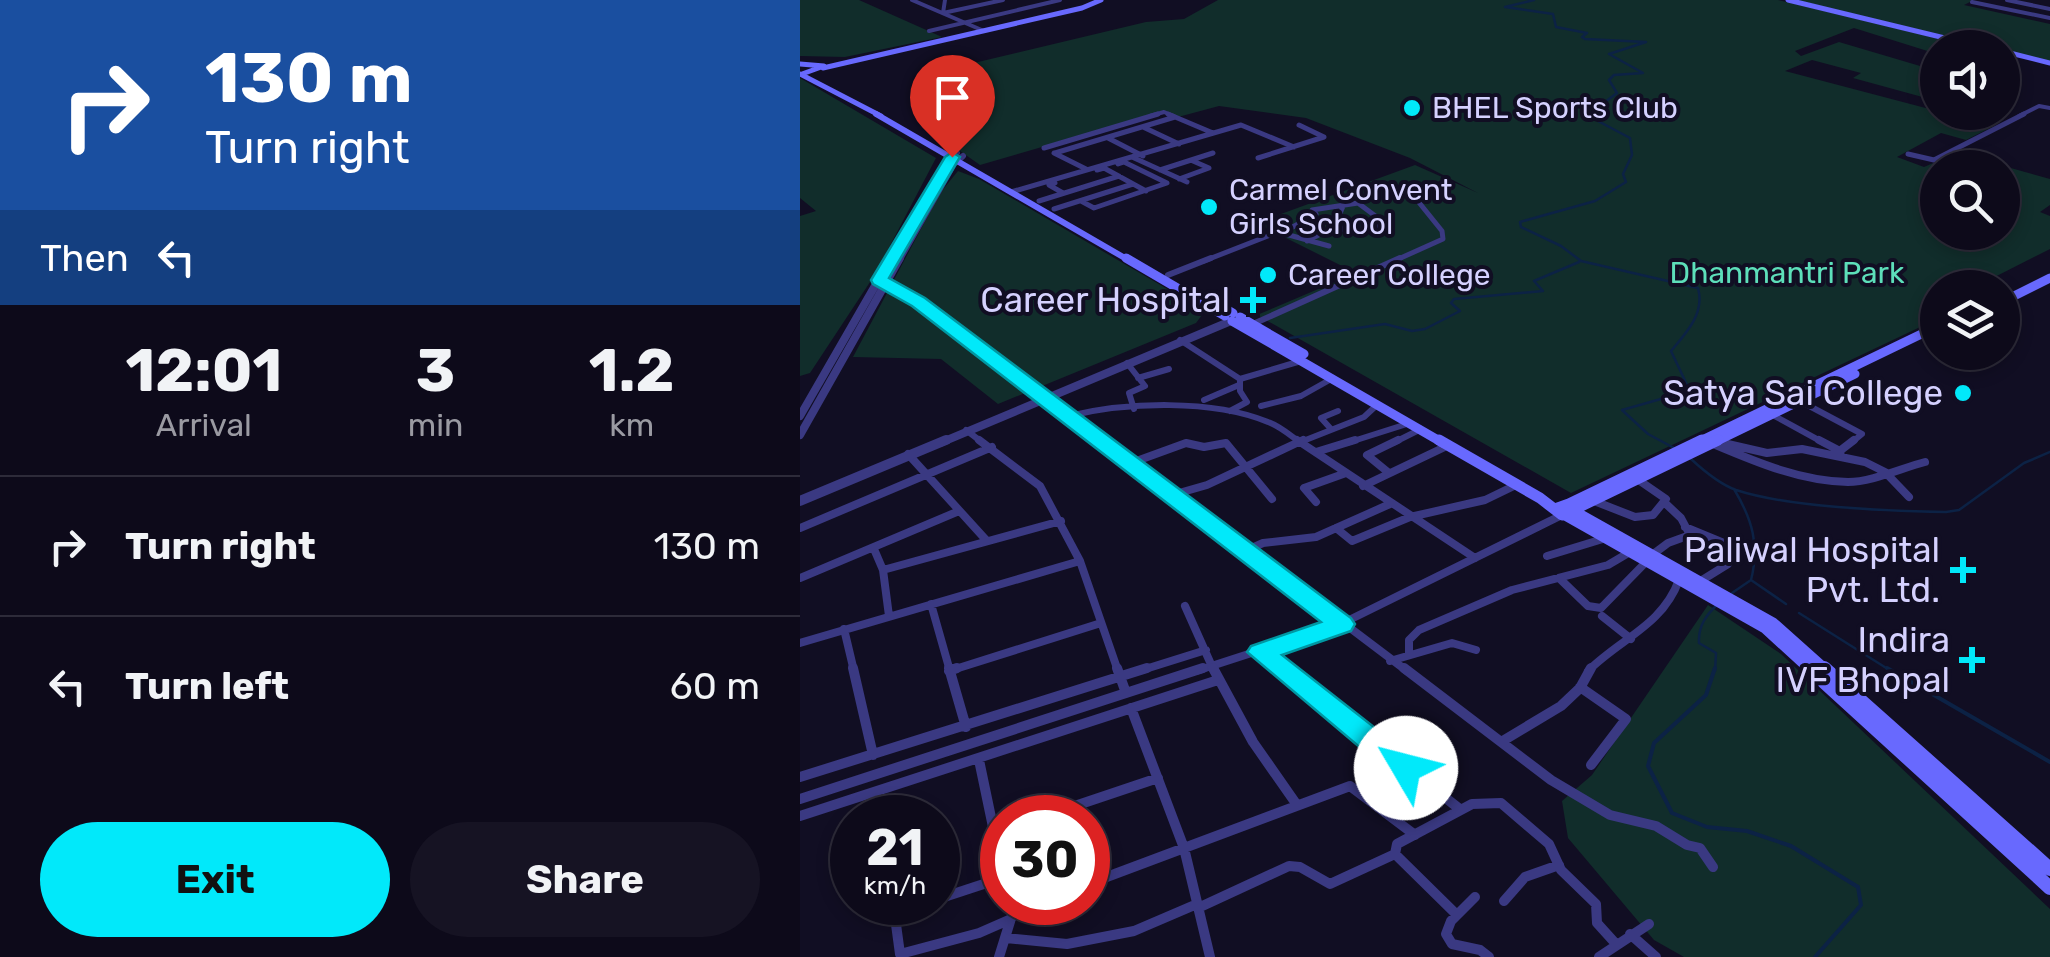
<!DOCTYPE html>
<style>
body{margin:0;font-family:Rubik,sans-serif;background:#161323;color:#f1f3f6;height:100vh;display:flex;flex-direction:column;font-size:38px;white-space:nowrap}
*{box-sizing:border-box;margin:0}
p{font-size:32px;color:#9a9aa2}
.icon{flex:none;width:55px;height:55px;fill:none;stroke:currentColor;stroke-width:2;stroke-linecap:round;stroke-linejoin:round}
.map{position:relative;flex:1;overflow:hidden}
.details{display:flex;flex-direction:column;background:#0d0a1a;width:800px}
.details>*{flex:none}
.banner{background:#1a4fa0;color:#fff;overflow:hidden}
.fabs{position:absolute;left:1120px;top:30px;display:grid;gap:20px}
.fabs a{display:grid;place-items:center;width:100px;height:100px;border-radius:50%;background:#0d0a1a;box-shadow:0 5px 15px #0003,0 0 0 2px #2d2b39;font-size:50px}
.speed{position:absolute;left:30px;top:795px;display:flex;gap:20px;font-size:50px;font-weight:700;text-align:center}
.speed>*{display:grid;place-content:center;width:130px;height:130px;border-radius:50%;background:#0d0a1a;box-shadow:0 5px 15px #0003,0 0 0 2px #2d2b39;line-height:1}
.speed small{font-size:25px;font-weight:400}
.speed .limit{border:15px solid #d22;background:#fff;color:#111}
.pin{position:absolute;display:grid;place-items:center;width:85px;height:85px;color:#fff;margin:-102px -42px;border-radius:50% 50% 50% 0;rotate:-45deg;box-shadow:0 0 10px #0007}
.pin .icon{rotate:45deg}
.me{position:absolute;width:110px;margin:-55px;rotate:307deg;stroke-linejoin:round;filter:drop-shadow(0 0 8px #0008)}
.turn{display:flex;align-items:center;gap:35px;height:210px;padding:0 40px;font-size:45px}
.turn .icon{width:130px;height:130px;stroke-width:2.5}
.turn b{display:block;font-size:70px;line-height:85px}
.then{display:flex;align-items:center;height:95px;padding:0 40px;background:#0003;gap:20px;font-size:38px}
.eta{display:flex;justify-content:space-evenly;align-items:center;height:170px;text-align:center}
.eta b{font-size:60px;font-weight:700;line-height:70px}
.button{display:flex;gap:20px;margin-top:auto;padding:20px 40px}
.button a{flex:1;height:115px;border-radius:60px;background:#01e9fa;color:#111;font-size:40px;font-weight:700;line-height:115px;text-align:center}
.button a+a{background:#161323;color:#f1f3f6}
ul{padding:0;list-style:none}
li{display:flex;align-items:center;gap:30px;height:140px;padding:0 40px;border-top:2px solid #2d2b39}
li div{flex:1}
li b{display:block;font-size:38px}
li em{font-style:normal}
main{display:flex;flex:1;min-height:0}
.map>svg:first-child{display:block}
</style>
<main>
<section class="details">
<div class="banner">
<div class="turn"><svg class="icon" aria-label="right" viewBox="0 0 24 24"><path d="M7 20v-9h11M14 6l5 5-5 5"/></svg><div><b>130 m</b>Turn right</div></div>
<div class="then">Then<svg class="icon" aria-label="left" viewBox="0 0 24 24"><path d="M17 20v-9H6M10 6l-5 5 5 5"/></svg></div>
</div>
<div class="eta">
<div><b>12:01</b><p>Arrival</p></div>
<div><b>3</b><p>min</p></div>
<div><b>1.2</b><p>km</p></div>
</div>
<ul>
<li><svg class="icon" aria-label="right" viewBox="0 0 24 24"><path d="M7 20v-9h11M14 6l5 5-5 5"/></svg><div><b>Turn right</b></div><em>130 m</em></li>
<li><svg class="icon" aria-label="left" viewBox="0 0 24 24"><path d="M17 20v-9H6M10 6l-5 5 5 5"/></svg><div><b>Turn left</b></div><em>60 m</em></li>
</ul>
<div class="button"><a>Exit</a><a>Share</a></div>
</section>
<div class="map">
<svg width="1250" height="957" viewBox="0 0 1250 957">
<rect width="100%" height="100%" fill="#110e23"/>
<!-- green -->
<path fill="#112d2b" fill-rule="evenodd" d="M0 0H59L142 37 45 57 0 56Z
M418 0H978L1172 47 1138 48 1137 54 1054 28 995 51 1001 56 1039 42 1137 71V101L1053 78 1061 73 1012 60 985 71 1194 126 1166 140 1141 133 1097 157 1124 167 1157 153 1250 179V205L1240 212 1250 216V249L1175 287 1138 288 1137 319 771 493 457 315 556 273 456 223 615 165 678 193 610 158 506 118 419 106 378 117 367 111 180 165 123 125 148 118 150 111 120 93 153 85 136 72 346 22 384 19ZM1138 168H1202V232H1138Z
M996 0H1174L1164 5 1250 24V61Z
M0 78 136 158 74 276 10 373 0 376V216L16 211 0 198Z
M158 171 179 179 405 311 396 323 198 404 141 359 53 357 140 193Z
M908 605 981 654 1250 909V957H884L854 940 768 838 762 801 792 775Z"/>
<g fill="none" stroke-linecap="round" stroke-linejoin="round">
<!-- stream-far1 -->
<path stroke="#0c2245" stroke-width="2.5" d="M734 0 705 7 753 14 756 27 787 33 782 37 785 39 846 42 809 54 843 73 814 75 809 80 817 93 793 111 798 121 830 138 832 155 823 174 826 182 795 201 720 222 721 227 761 246 781 261 898 288C905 313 887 332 871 351L888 387 875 395 822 410 848 434 876 449
M490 338 585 324 612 331 625 329 660 311 651 303 654 299 743 291 734 281 779 262
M891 459C904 471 919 484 936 490 988 507 1089 511 1146 512L1159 510 1224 463 1250 452
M951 580 986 604
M932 593 951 580C960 545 952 519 934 489
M999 613 1091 671
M915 671 916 653 899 643C898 626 906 615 918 604"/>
<!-- stream -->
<path stroke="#0c2245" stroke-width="4" d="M915 668 906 695 854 743 848 766 872 813 907 827 947 831 991 846 1058 887 1061 905 1015 957
M1087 668 1250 762"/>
<!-- minor-far4 -->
<path stroke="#3a3982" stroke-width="4" d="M112 0 184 31
M145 0 143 13 203 0
M1207 0 1250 9
M1172 2 1250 18
M129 31 260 0
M350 116 364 112 374 116
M1219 116 1239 106 1250 108"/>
<!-- minor-far3 -->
<path stroke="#3a3982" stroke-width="5" d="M368 114 413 133
M343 127 379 144
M308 138 343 156
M244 148 358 114
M254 153 286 169
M255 153 375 117
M1108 154 1134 160 1224 114
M332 157 387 182
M458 158 524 137 499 125
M297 170 304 168 346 191
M360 170 413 153
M379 179 409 168 393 161
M255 183 249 185 263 193
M211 192 441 125 494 147
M239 201 319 176
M281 201 294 208 367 183 324 162 318 164
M254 209 333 184
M482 233 516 214 512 210 558 203 582 221C569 236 551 231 534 227
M507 241 534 227 544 204
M404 261 478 232 529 246
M594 261 643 239 642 231 617 200"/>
<!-- minor-far2 -->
<path stroke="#3a3982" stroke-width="6" d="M368 275 411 258
M83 282 119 302 305 443
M453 324 600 258
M380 340 440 379 501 361
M327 363 345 386 329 393 334 409
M338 378 369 369
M404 400 439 385
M1000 401 1062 434 1051 443
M461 406 501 396 533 378
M430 411 447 402 440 391V379
M971 414 1024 443
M269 416C327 402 412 399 468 422 480 426 491 436 501 443
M531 429 521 418 538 411
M166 430 183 443
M498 443 564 417 578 404
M547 443 610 423
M593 443 621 429"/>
<!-- minor-far1 -->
<path stroke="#3a3982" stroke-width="8" d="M179 440 240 486 280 561 318 671
M301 440 607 671
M497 440 675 558
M1019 440 1040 451
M919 442 967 453 1002 449 1065 462 1085 472 1109 497
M911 443C956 462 1000 481 1048 482 1071 482 1102 468 1125 462
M516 452 555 440
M108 454 187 541
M1040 456 1041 450 1054 440
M331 463 386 443 404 447 426 443 472 499
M589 473 567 455 598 440
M563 486 649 445
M372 495 407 485 503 440
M794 501 835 517 853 515 866 499 837 479
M516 502 504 488 546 473
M885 527 936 548 928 564 899 582
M0 528 192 447
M536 528 552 541 610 517 685 500 716 485
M74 549 83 570 89 616
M445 551 463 543 516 537 590 504
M852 555 868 543 890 535 881 518 865 503
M747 556 806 538
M83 570 261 521
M0 578 159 511
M759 578 788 606 801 608 847 561
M131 604 150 671
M385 606 414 671
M802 616 831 639
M44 629 54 671
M0 643 280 561
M460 652 483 671
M609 654V640L619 630 712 590 808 565 830 552
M590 661 652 643 676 650
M149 671 301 623
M339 671 406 650
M396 671 541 624 762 515
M788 671C821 638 862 626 879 580"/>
<!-- minor -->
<path stroke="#3a3982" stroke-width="10" d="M53 668 73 755
M149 668 166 727
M317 668 326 693
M413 668 453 742 497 805
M480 668 661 810
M604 668 751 780 810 815 856 826 887 845 900 848 913 867
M149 671 157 668
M780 687 826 719 791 765
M331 708 384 848 410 957
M701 742 761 706 780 688 791 668
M179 760 202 870
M0 777 347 668
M74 794 78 818
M0 799 403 668
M0 816 418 680
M239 818 358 778
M288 884 550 786 615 835
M675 897 651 921 646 934 652 944 680 950 689 957
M138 899 202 878
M704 901 725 877 759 865
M93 902 100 954 179 933 211 919
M398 908 489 866 500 867 530 884 595 854
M95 912 125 902
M213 912 238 902
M657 915 595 854 597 844 672 804 701 803 749 844 761 870 796 904 797 923 816 944
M830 934 856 957
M206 938 267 944 334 931 397 904
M199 957 213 912 210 902
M799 957 849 924"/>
<!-- tertiary-far2 -->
<path stroke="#3a3982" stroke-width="6" d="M90 261 146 163 157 153
M99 261 154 164 163 156"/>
<!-- tertiary-far1 -->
<path stroke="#3a3982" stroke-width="8" d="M0 416 91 258
M0 435 100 258
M140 443 431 321"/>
<!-- tertiary -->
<path stroke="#3a3982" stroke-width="10" d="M0 501 146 440"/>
<!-- secondary-far4 -->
<path stroke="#6869fe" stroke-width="5" d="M988 0 1186 48
M1202 51 1250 63
M0 64 24 66 2 74
M23 68 282 8 301 0
M0 74 81 116"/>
<!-- secondary-far3 -->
<path stroke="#6869fe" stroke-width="6" d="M76 114 330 261"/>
<!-- secondary-far2 -->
<path stroke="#6869fe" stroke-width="9" d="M326 258 425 316
M411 300 433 313
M1202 302 1250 278
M440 317 504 354
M432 321 643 443
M896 443 1138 326
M913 443 1055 374"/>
<!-- secondary-far1 -->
<path stroke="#6869fe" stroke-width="11" d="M639 440 740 498 762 515 777 513 769 504 755 509
M769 504 902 440
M777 508 918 440
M777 513 973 623 1027 671
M767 516 965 628 1012 671"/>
<!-- secondary -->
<path stroke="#6869fe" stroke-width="14" d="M1009 668 1250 888
M1024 668 1250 869"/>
</g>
<!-- route -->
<path fill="#01e9fa" stroke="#0197a2" stroke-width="2.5" d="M152 152 160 157 89 278 125 298 551 618 555 624 551 631 482 655 616 760 620 768 616 777 606 780 595 777 447 652 451 646 521 622 112 306 73 284 71 280 145 157Z"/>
<!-- markers -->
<g fill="#01e9fa" stroke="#110e23" stroke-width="4">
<circle cx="612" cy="108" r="10"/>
<circle cx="409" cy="207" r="10"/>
<circle cx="468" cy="275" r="10"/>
<path d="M448 285h10v10h10v10h-10v10h-10v-10h-10v-10h10z"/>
<circle cx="1163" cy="393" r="10"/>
<path d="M1158 555h10v10h10v10h-10v10h-10v-10h-10v-10h10z"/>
<path d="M1167 645h10v10h10v10h-10v10h-10v-10h-10v-10h10z"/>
</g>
<g text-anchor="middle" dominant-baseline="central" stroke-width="8" stroke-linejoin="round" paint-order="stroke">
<!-- far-poi labels -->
<g font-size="30" fill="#d5d1ff" stroke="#110e23" text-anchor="start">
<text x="632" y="108">BHEL Sports Club</text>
<text x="429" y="190">Carmel Convent<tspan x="429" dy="34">Girls School</tspan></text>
<text x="488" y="275">Career College</text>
</g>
<!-- far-park labels -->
<g font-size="30" fill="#5ddfba" stroke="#110e23">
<text x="987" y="273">Dhanmantri Park</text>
</g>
<!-- poi labels -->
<g font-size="35" fill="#d5d1ff" stroke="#110e23" text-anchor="end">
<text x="430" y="300">Career Hospital</text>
<text x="1143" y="393">Satya Sai College</text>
<text x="1140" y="550">Paliwal Hospital<tspan x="1140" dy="40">Pvt. Ltd.</tspan></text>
<text x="1150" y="640">Indira<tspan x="1150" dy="40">IVF Bhopal</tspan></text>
</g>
</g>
</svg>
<div class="fabs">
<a><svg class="icon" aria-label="sound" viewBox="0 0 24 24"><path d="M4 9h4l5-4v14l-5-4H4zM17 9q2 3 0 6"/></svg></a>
<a><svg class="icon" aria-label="search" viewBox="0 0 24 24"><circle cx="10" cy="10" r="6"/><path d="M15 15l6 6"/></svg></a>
<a><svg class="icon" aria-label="layers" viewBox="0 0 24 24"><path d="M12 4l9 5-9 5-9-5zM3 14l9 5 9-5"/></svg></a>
</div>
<div class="speed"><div>21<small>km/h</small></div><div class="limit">30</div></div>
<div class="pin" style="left:152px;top:157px;background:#d93025"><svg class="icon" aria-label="arrive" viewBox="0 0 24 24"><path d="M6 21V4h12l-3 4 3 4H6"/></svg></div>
<svg class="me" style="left:606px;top:768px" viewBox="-20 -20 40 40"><circle r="19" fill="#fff"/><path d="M0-13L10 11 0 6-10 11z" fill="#01e9fa"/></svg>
</div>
</main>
